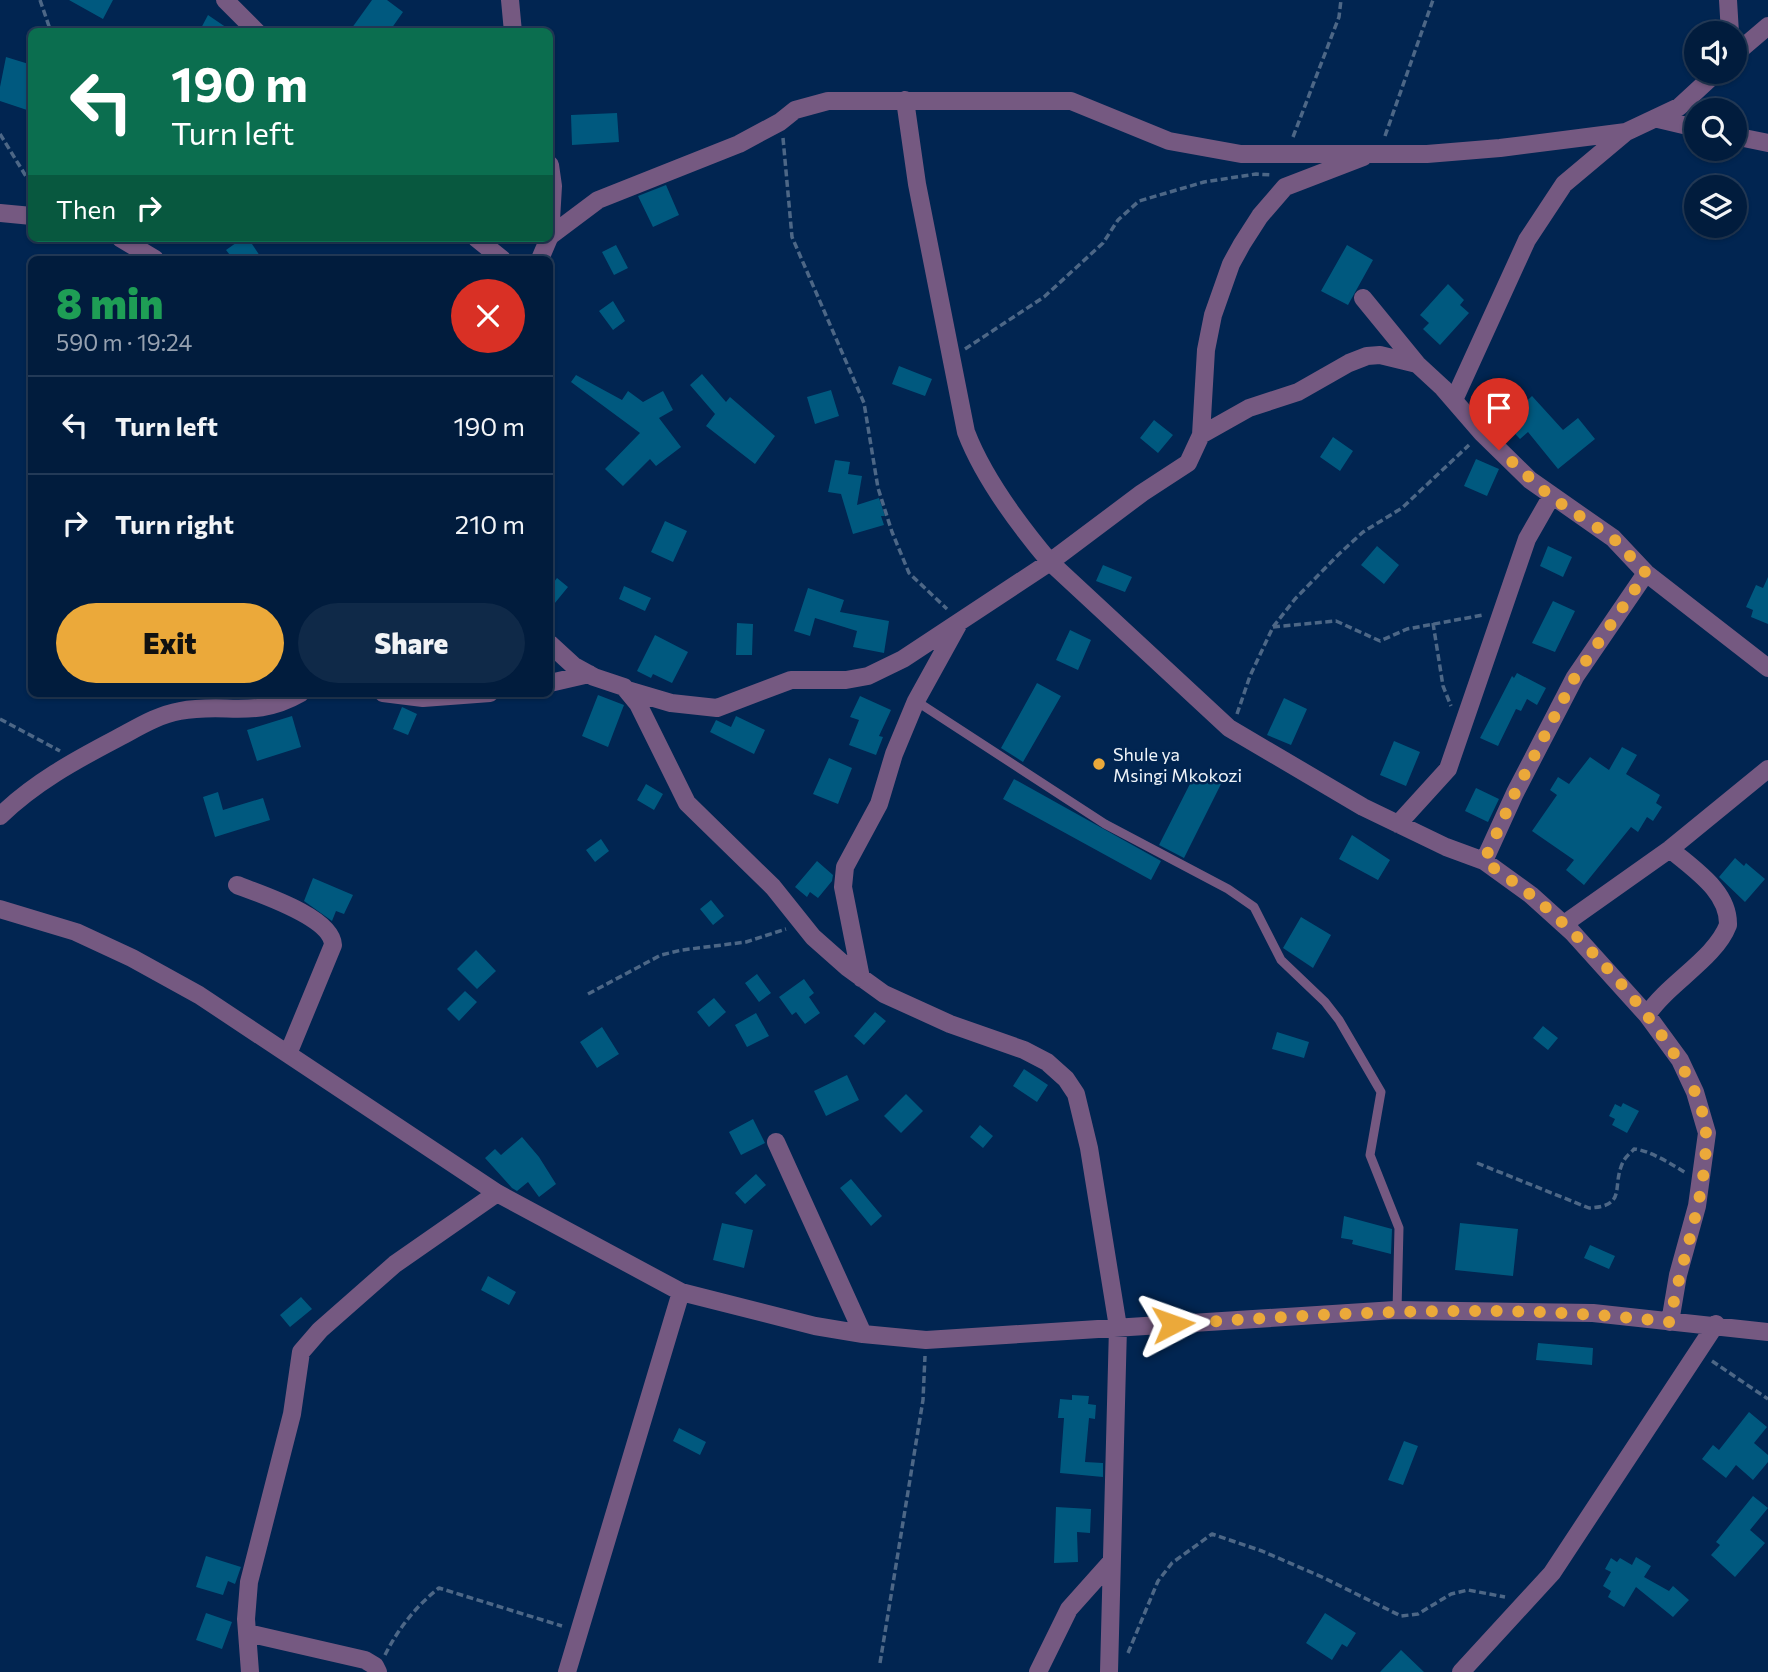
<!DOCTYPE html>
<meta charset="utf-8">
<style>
body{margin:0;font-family:Commissioner,sans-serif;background:#0f2948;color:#f1f3f6;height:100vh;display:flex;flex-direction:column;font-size:26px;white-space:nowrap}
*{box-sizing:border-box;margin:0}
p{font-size:23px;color:#96a1b0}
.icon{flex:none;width:38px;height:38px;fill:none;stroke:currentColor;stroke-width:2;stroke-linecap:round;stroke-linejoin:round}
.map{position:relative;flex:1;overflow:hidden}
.drawer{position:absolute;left:28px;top:256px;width:525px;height:441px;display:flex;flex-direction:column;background:#011c3d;border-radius:10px;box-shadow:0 2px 5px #0004,0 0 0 2px #233a57}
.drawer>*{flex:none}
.banner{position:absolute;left:28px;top:28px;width:525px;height:214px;border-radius:10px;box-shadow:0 2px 5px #0004,0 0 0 2px #233a57;background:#0b6e4f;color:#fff;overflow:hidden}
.buttons{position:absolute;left:1684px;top:21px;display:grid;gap:14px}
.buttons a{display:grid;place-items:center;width:63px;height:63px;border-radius:50%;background:#011c3d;box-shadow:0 2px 5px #0004,0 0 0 2px #233a57;font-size:35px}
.pin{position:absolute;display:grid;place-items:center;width:60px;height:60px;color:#fff;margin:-72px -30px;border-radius:50% 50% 50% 0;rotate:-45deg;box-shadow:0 0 7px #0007}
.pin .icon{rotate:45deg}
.me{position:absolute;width:77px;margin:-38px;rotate:86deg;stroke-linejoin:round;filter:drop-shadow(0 0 5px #0008)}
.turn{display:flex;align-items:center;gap:24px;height:147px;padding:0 28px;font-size:32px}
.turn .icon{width:91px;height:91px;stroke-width:2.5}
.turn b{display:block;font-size:49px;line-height:60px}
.then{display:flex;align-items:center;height:66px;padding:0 28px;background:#0003;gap:14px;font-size:26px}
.round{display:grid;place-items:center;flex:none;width:74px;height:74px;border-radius:37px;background:#0f2948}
.summary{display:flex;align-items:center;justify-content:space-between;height:119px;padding:0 28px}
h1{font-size:42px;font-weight:800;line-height:52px;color:#1e9e55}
.button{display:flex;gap:14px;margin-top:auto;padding:14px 28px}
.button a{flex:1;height:80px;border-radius:42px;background:#eba93a;color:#111;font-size:28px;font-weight:800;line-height:80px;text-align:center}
.button a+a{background:#0f2948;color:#f1f3f6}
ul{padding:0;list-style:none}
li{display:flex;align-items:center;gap:21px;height:98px;padding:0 28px;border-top:2px solid #233a57}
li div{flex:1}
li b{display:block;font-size:26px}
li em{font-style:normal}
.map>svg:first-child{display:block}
</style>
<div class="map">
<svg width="1768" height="1672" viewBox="0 0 1768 1672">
<rect width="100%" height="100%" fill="#012551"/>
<!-- building -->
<path fill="#00597f" d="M69 0H113L103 19Z
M372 0H387L403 12 389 32H349Z
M208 15 233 32H199Z
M6 57 32 65V90L27 110 0 101V87Z
M617 113 619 142 572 145 571 115Z
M666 185 679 215 653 227 638 196Z
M243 238H248L262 259H233L226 250Z
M616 245 628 268 614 275 602 252Z
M1347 245 1373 260 1348 305 1321 291Z
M1448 284 1464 300 1460 305 1469 313 1440 345 1423 329 1429 323 1420 315Z
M613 301 625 321 613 330 599 311Z
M899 366 932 379 925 396 892 384Z
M702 374 726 402 730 397 775 436 755 464 706 426 715 414 690 385Z
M576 375 622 400 628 391 643 402 663 391 673 410 659 418 681 447 656 466 650 459 623 486 605 469 640 433 571 382Z
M831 390 839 416 815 424 807 397Z
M1532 396 1563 430 1578 418 1595 439 1558 469 1528 432 1520 439 1504 422Z
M1154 420 1173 435 1158 453 1140 438Z
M1333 437 1353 451 1340 471 1320 457Z
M1476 459 1499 469 1487 496 1464 486Z
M835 460 850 462 848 474 862 476 857 505 879 498 885 516H881L884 525 853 534 841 494 828 492Z
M665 521 687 531 673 562 651 552Z
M1377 546 1399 565 1384 584 1361 565Z
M1548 546 1572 557 1563 577 1540 566Z
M1103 565 1132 577 1125 592 1096 581Z
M1768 577V624L1751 617 1753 610 1746 607 1756 585 1763 588Z
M557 578 568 587 550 609V587Z
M624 586 651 598 645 611 619 599Z
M808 588 844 600 840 612 889 621 884 653 853 647 857 631 815 618 810 636 794 631Z
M1553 601 1575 611 1555 652 1532 643Z
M737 623 753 624 752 655H736Z
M1070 630 1091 640 1078 670 1056 660Z
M655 635 688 652 672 683 653 674 651 678 637 671Z
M1517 673 1546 688 1537 705 1527 699 1521 711 1516 709 1498 746 1480 738 1512 676 1514 678Z
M1037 683 1061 696 1023 762 1001 748Z
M598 695 624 705 608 747 582 736Z
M860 696 891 710 879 736 883 737 876 755 849 745 859 720 850 717Z
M1284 698 1307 709 1291 745 1267 735Z
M402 707 417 714 408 735 393 729Z
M292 716 301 747 257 761 247 730Z
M736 716 765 730 754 754 710 732 716 720 731 727Z
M1394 741 1420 752 1406 786 1380 775Z
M1622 747 1637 755 1626 774 1660 795 1656 803 1662 807 1653 821 1647 817 1638 832 1631 827 1584 885 1566 870 1574 860 1532 831 1557 795 1550 790 1558 777 1569 784 1590 757 1609 770Z
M829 758 852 768 838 804 813 794Z
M1196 772 1221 784 1184 858 1159 845Z
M1014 779 1161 861 1151 880 1003 799Z
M646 784 663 794 654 810 637 800Z
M1476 788 1499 799 1488 822 1465 811Z
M218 792 223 810 263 798 270 820 215 837 203 797Z
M1352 835 1390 860 1378 880 1339 859Z
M601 839 609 851 595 862 586 850Z
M1735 858 1744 866 1746 863 1765 879 1745 902 1719 877Z
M817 861 833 875 832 881 818 898 810 892 807 897 795 887Z
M313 878 353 895 344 914 336 911 332 921 304 901Z
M711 900 724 916 713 925 700 909Z
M1301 917 1331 935 1313 968 1283 948Z
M476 950 496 971 477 989 457 969Z
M757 974 771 993 759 1002 745 983Z
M804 979 814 993 809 997 820 1013 805 1024 796 1012 792 1015 779 997Z
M465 991 477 1002 459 1021 447 1009Z
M714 998 726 1012 709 1027 697 1012Z
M875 1012 886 1021 864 1045 854 1036Z
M756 1013 769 1036 747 1047 735 1025Z
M1543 1026 1558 1038 1548 1050 1533 1038Z
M602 1027 619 1054 597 1068 580 1042Z
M1277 1032 1309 1042 1304 1058 1272 1049Z
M1024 1069 1048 1085 1037 1102 1013 1086Z
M847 1075 859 1100 826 1116 814 1091Z
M906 1094 923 1111 901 1133 884 1116Z
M1623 1103 1639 1111 1627 1133 1612 1125 1615 1119 1609 1116 1615 1104 1621 1107Z
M753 1119 765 1143 741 1155 729 1132Z
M980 1125 993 1136 983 1148 970 1137Z
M522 1137 539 1157 556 1184 539 1197 528 1182 517 1191 512 1188 485 1158 495 1149 501 1155Z
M756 1174 766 1185 745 1204 735 1193Z
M851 1179 882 1216 871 1226 840 1188Z
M1344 1216 1392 1229 1391 1254 1352 1244 1353 1240 1341 1238Z
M722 1223 753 1230 744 1268 713 1260Z
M1460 1223 1518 1229 1513 1276 1455 1270Z
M1590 1245 1615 1256 1609 1269 1584 1258Z
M488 1276 516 1292 509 1305 481 1290Z
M301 1297 312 1309 290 1327 280 1315Z
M1538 1343 1593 1348 1592 1365 1536 1360Z
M1072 1395 1089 1396 1088 1404 1096 1405 1095 1419 1089 1418 1085 1462 1103 1463V1477L1060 1473 1064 1418H1058L1060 1399 1072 1400Z
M1749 1412 1767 1427 1754 1443 1768 1455V1462L1753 1480 1736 1465 1726 1478 1702 1459 1713 1445 1719 1450Z
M679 1428 706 1442 700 1455 673 1441Z
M1404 1441 1418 1446 1403 1485 1388 1480Z
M1753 1496 1768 1508 1750 1530 1765 1543 1735 1577 1711 1555 1720 1545 1716 1542Z
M1056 1507 1091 1509 1090 1533 1077 1532 1078 1562 1054 1563Z
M206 1556 241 1567 235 1584 228 1581 223 1595 196 1587Z
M1636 1557 1651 1566 1644 1577 1669 1591 1673 1586 1689 1600 1673 1617 1636 1587 1624 1607 1608 1597 1611 1591 1603 1586 1611 1572 1605 1569 1611 1558 1617 1562 1620 1558 1632 1565Z
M206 1613 232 1622 222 1649 196 1640Z
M1325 1613 1356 1633 1347 1647 1342 1644 1332 1660 1306 1643Z
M1401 1650 1424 1672H1380Z"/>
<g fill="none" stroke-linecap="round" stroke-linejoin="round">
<!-- path -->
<path stroke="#4d6786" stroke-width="3.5" stroke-dasharray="7 3.5" stroke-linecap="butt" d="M40 0 51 32
M0 134 32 186
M1385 136 1433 0
M1293 137 1339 17 1341 0
M783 138 792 237 864 403 878 488 892 532 909 573 947 609
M965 349 1044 297 1103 243 1118 220 1139 201 1204 182 1256 174 1272 175
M1433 623 1443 686 1451 706
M1273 627 1336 621 1380 641 1407 629 1483 615
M1237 714 1250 676 1273 627 1295 599 1339 554 1363 532 1402 508 1469 445
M0 719 60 751
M588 994 661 955 682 950 746 942 786 929
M1477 1163 1589 1208C1628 1206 1611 1187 1623 1162 1625 1157 1631 1153 1634 1149 1649 1150 1673 1165 1686 1173
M1712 1361 1768 1399
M1128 1653 1158 1581 1172 1563 1212 1534 1262 1551 1322 1577 1401 1616 1418 1614 1451 1594 1468 1590 1505 1597
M385 1655C398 1629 416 1606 439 1588L562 1626
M880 1663 923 1400 925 1356"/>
<!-- service -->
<path stroke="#755981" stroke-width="9" d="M916 701 1105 824 1228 889 1254 907 1281 960 1325 1002 1339 1020 1381 1092 1370 1155 1399 1228 1397 1310"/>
<!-- minor -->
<path stroke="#755981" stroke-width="18" d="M225 0 257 32
M510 0 513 32
M1728 0 1730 33
M1734 55 1768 26
M905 100 917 184 966 432C984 479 1018 524 1050 562L1229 728 1363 807 1446 847 1484 861 1531 895 1572 932 1647 1015 1680 1060 1695 1092 1707 1133 1697 1206 1678 1275 1670 1322
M1658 119 1696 128
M1734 136 1768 143
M550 165 553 186 550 237
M0 213 32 216
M550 236 598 200 739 144 780 122 795 110 828 101H1071L1169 141 1241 154H1427L1500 148 1626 132
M120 238 155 259
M476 238 502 259
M540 259 549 238
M1363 298 1417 364 1443 388 1482 433 1530 480 1613 538 1646 573 1768 668
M1454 400 1527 240 1564 184 1626 132 1679 107 1717 72
M1201 435 1249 408 1298 392 1349 363 1367 356 1380 355 1417 364
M550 644 574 666 594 677 624 687 638 704 687 803 773 887 813 937 848 968 884 994 950 1024 1024 1050 1047 1062 1066 1079 1076 1094 1089 1148 1118 1327 1109 1672
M550 683 589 674
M627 690 671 703 717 708 791 680H846L868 676 903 659 1050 562 1142 493 1188 463 1201 435 1206 350 1213 315 1231 264 1242 244 1260 216 1285 187 1363 157
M383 693 423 698 490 693
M0 816C34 783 74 761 116 739 137 728 157 715 180 711 227 702 254 720 301 693
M1398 824 1448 769 1527 539 1551 497
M1484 861 1515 793 1575 677 1646 573
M237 885C260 894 332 917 333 945L288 1054
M0 909 76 932 132 958 199 995 497 1193 681 1292 815 1326 863 1334 926 1340 1395 1310 1593 1313 1768 1332
M1564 924 1670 849 1768 769
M861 978 843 887 845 867 879 804 894 754 916 701 958 625
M1647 1015C1668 983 1715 959 1728 925 1729 891 1693 869 1670 849
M776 1142 863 1334
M247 1633 365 1660 375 1666 378 1672
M250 1672 246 1619 249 1582 292 1414 301 1352 320 1330 395 1264 497 1193
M567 1672 681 1292
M1038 1672 1069 1609 1111 1562
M1461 1672 1552 1573 1716 1324"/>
</g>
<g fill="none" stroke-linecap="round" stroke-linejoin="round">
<!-- route -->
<path stroke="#eba93a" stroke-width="12" stroke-dasharray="0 21.6" d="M1173 1324C1339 1313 1505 1302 1670 1322 1680 1260 1707 1199 1706 1135 1705 1064 1585 938 1531 895 1516 883 1499 872 1484 861L1515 793 1575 677 1646 573 1613 538 1551 497 1499 450"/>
</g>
<!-- markers -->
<circle fill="#eba93a" stroke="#012551" stroke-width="2.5" cx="1099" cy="764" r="7"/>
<g text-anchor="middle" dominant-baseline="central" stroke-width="5" stroke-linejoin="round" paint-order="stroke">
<!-- poi labels -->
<g font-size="18" fill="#eff4f9" stroke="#012551" text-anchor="start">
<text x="1113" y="754">Shule ya<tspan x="1113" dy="21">Msingi Mkokozi</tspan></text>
</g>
</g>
</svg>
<div class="buttons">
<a><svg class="icon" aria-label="sound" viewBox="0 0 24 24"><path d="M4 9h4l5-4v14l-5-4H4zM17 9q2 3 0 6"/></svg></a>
<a><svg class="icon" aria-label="search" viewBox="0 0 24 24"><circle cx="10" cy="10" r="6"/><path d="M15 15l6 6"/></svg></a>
<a><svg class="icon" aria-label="layers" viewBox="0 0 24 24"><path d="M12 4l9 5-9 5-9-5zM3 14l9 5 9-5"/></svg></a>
</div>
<div class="pin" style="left:1499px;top:450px;background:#d93025"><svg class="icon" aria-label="arrive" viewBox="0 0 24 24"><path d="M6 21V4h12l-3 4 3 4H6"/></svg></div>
<svg class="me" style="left:1173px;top:1324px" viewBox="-20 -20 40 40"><path d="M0-17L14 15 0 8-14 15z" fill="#eba93a" stroke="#fff" stroke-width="4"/></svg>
<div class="banner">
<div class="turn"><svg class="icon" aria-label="left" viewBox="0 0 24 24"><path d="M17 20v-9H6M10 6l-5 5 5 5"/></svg><div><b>190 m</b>Turn left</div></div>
<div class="then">Then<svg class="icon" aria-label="right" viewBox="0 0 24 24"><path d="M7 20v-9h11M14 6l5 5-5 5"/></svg></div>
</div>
<section class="drawer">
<div class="summary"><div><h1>8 min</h1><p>590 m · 19:24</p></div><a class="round" style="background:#d93025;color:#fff"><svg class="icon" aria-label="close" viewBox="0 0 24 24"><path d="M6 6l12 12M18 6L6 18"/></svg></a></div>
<ul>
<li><svg class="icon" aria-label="left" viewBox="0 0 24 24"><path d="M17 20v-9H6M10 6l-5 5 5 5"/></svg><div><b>Turn left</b></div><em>190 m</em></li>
<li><svg class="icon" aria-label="right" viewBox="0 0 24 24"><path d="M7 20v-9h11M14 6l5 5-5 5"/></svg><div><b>Turn right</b></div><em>210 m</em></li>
</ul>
<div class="button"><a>Exit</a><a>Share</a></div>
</section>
</div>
